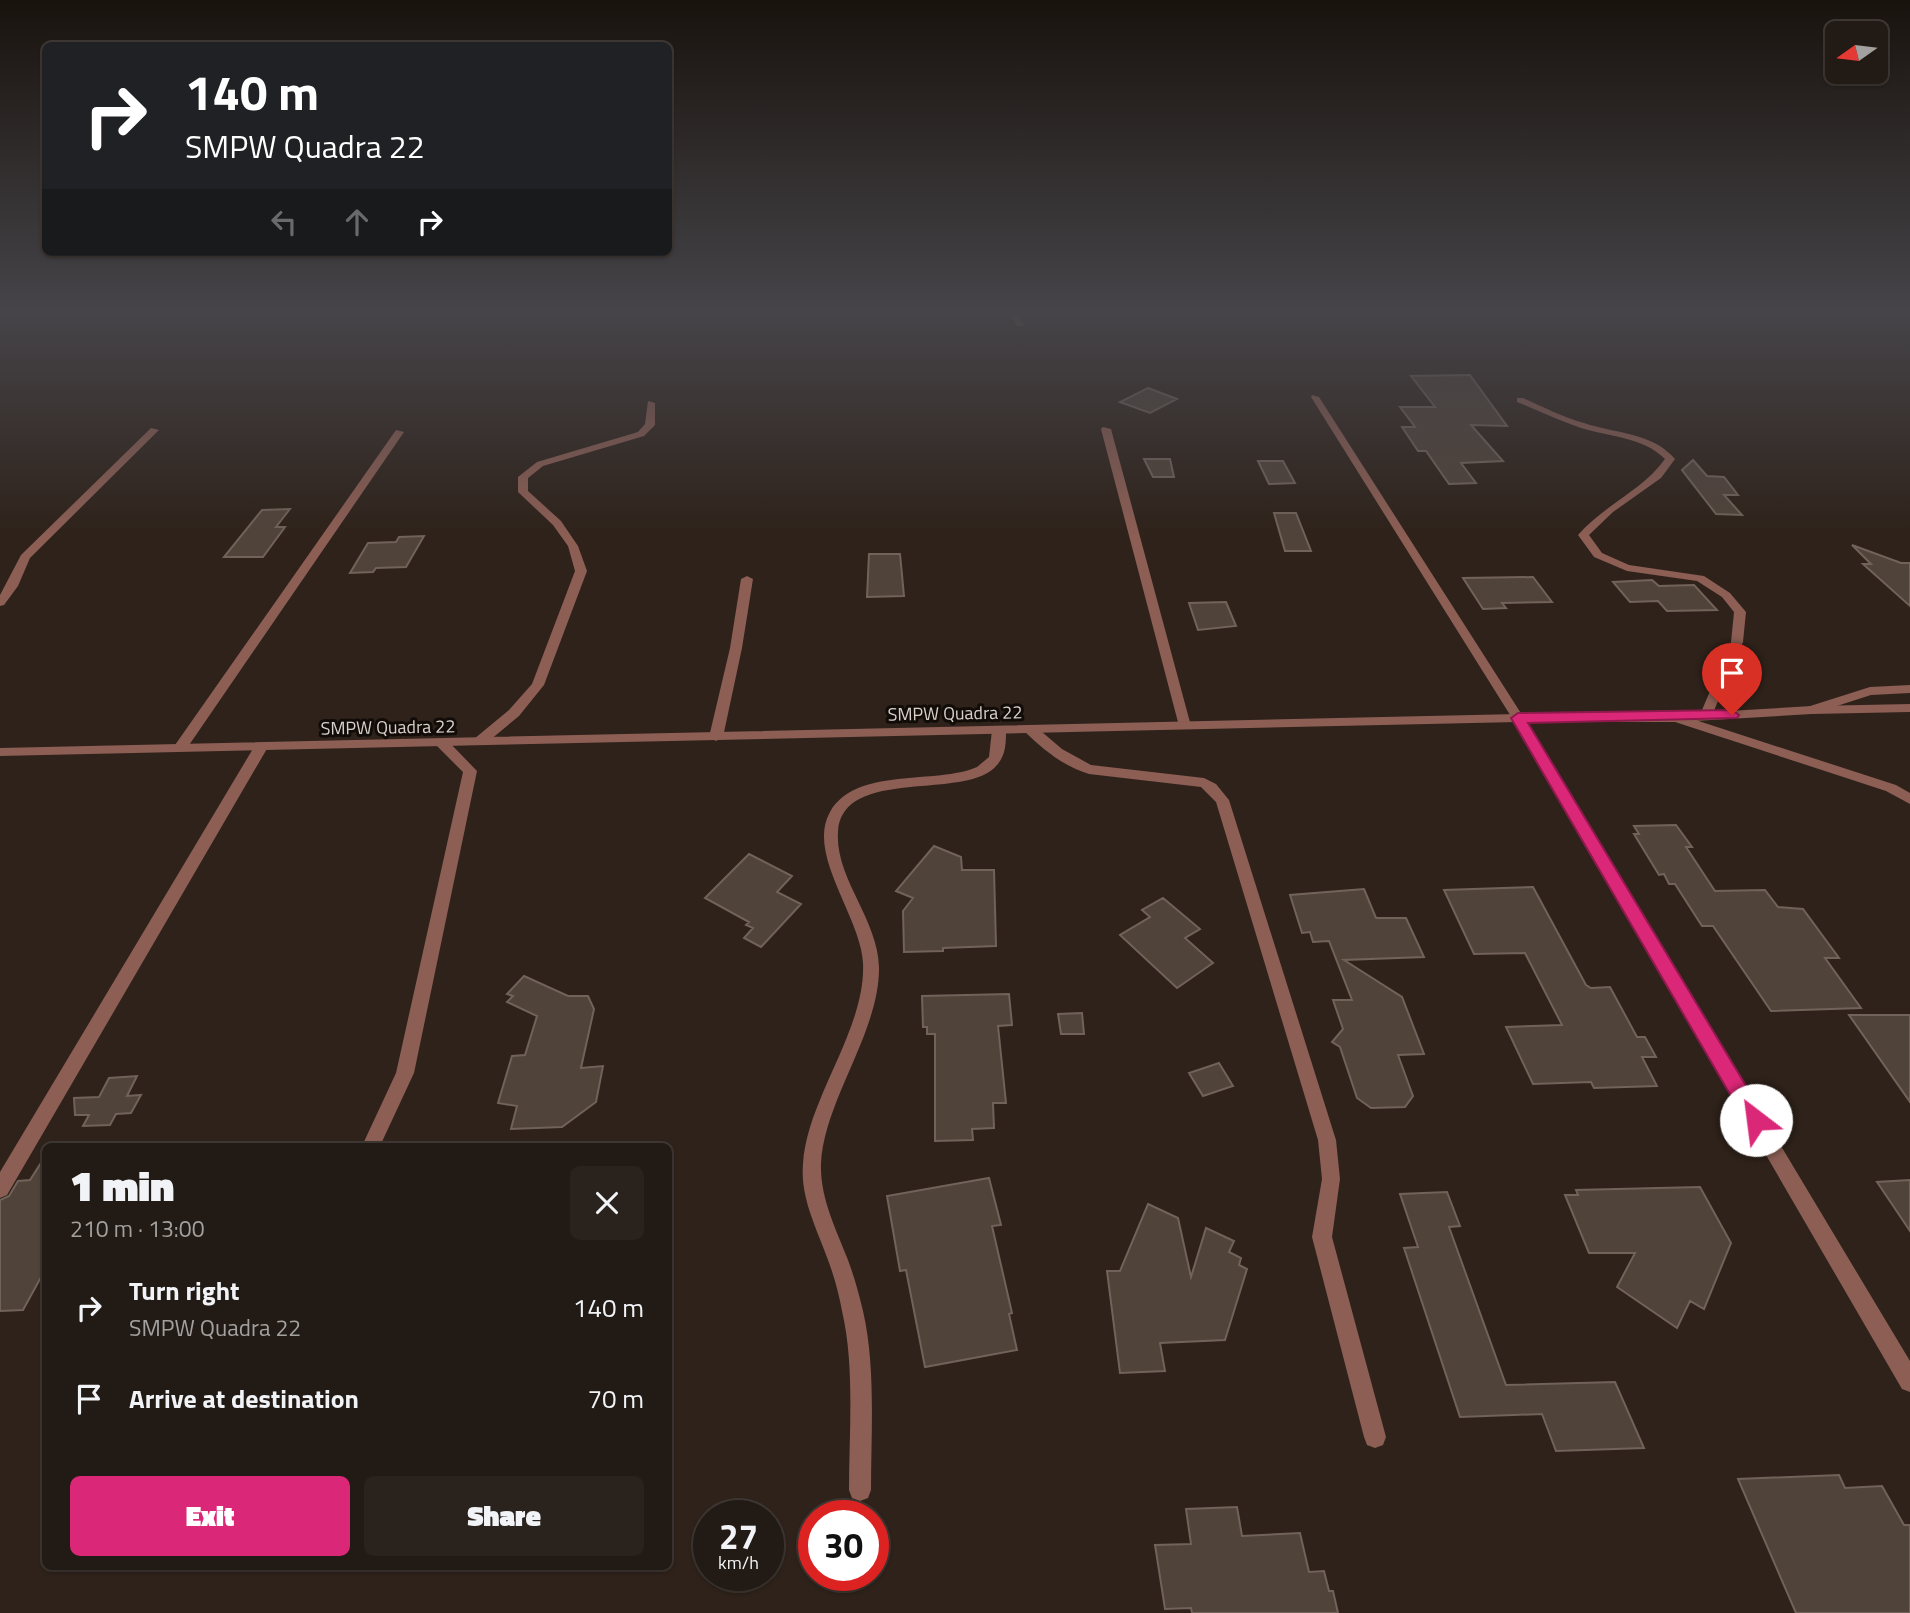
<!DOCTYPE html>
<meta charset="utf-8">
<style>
body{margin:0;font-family:"Titillium Web",sans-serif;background:#2a231d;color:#f1f3f6;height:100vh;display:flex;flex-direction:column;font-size:26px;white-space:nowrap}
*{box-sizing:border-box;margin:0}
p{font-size:23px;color:#a2a1a0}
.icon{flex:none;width:38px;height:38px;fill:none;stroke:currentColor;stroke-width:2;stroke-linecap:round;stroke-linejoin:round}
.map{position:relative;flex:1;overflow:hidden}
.drawer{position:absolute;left:42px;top:1143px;width:630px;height:427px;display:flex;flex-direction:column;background:#221a14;border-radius:10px;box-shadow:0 2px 5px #0004,0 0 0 2px #3f3834}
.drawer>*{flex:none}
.top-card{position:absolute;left:42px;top:42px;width:630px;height:214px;border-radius:10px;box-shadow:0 2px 5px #0004,0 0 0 2px #3f3834;background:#202124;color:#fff;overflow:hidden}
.needle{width:46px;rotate:256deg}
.controls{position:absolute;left:1825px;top:21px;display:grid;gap:14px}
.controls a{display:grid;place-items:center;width:63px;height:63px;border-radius:10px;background:#221a14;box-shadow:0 2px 5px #0004,0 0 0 2px #3f3834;font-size:35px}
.speed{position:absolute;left:693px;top:1500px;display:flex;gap:14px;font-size:35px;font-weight:700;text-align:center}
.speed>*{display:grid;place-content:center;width:91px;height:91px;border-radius:50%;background:#221a14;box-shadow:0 2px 5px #0004,0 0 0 2px #3f3834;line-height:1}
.speed small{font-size:18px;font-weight:400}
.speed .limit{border:10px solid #d22;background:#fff;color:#111}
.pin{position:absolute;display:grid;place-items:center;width:60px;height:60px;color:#fff;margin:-72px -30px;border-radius:50% 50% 50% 0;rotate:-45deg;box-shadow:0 0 7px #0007}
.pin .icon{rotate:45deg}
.me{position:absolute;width:77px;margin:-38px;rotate:330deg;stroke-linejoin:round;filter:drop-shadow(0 0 5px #0008)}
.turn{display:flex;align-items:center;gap:24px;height:147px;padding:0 28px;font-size:32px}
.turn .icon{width:91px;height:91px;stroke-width:2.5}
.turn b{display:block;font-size:49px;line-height:60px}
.lanes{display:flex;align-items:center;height:66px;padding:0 28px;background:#0003;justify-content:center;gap:35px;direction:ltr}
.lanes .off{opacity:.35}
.round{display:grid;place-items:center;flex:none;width:74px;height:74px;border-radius:10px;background:#2a231d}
.summary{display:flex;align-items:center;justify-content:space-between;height:119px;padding:0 28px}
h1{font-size:42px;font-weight:800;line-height:52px}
.action{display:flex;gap:14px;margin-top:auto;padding:14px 28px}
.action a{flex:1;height:80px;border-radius:10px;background:#db2777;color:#fff;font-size:28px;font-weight:800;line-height:80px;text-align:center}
.action a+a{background:#2a231d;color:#f1f3f6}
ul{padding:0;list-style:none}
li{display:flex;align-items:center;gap:21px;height:91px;padding:0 28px}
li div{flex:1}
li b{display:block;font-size:26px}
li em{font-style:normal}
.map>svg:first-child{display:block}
</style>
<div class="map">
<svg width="1910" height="1613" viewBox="0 0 1910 1613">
<rect width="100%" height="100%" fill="#2e221a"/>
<!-- building -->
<path fill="#50433a" stroke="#71625a" stroke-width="2" d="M1470 375 1507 426 1471 425 1503 461 1461 463 1476 483 1449 484 1426 451H1418L1402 427H1415L1400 407H1435L1411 376Z
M1148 388 1177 399 1150 413 1120 402Z
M1144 459H1170L1174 477H1153Z
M1693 460 1707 476 1724 477 1738 495H1724L1742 515 1716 514 1682 470Z
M1258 461H1283L1295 483 1269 484Z
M290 509 276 527H285L263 557H224L262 510Z
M1274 513H1296L1311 551H1285Z
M424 536 406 567 376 568 373 572 350 573 368 543 396 542 399 537Z
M1852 545 1901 563H1910V606L1863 564H1871Z
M869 554H900L904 596 867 597Z
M1533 577 1552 602 1502 603 1506 608 1483 609 1463 578Z
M1652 580 1659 586 1694 585 1717 610 1667 611 1658 601 1630 602 1613 582Z
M1226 602 1236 626 1198 630 1189 603Z
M1676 825 1692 847H1686L1715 891 1765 890 1778 907 1803 909 1839 958H1825L1861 1008 1771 1011 1713 926H1702L1675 884H1669L1664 874 1659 875 1634 834H1639L1634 826Z
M934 846 961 857 962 870H994L996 946 943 948V951L904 952 903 911 913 898 896 891Z
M749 854 792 876 777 892 801 904 761 947 744 938 753 928 746 925 749 922 705 898Z
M1533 887 1586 985 1591 988 1610 987 1637 1037H1645L1656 1057H1642L1657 1086 1594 1088 1591 1082 1533 1084 1506 1027 1562 1025 1525 953 1474 954 1444 890Z
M1364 889 1376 918H1406L1424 957 1344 960 1402 997 1424 1054 1398 1055 1413 1096 1405 1107 1371 1108 1357 1098 1340 1047 1332 1042 1343 1029 1333 1000H1352L1329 941 1313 942 1310 932 1302 933 1290 895Z
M1163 898 1200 929 1185 938 1213 963 1177 988 1120 935 1150 917 1142 910Z
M524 976 568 996H588L594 1009 581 1068 603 1066 596 1102 562 1127 511 1129 517 1106 498 1103 512 1056 525 1055 537 1016 507 1002 513 996 507 994Z
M1009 994 1012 1025 998 1026 1006 1103H993L994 1128 972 1129 973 1140 935 1141V1034H927V1027H923L922 996Z
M1082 1013 1084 1034H1061L1058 1014Z
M1849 1015H1910V1102Z
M1219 1063 1233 1086 1203 1096 1189 1073Z
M137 1076 127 1096 141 1095 131 1113 116 1114 110 1125 83 1126 89 1115H75L74 1098 99 1097 109 1078Z
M46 1155V1268L23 1310 0 1311V1200L9 1196 18 1181 30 1180Z
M989 1178 1001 1225 992 1226 1012 1313 1009 1314 1017 1350 925 1367 906 1270 900 1271 887 1196Z
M1910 1180V1231L1877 1182Z
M1700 1187 1731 1243 1704 1309 1690 1301 1677 1328 1617 1287 1635 1253H1589L1565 1195H1578L1576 1190Z
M1447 1192 1460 1226 1449 1227 1506 1385 1615 1382 1644 1448 1556 1451 1542 1414 1460 1417 1404 1248 1418 1247 1400 1194Z
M1148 1204 1178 1218 1191 1277 1206 1228 1234 1241 1229 1252 1241 1258 1239 1265 1247 1269 1225 1340 1160 1343 1165 1371 1120 1373 1107 1271H1120Z
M1839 1475 1845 1488 1882 1486 1904 1525H1910V1613H1796L1738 1479Z
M1237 1507 1242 1536 1300 1533 1309 1572 1324 1571 1329 1591H1333L1338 1613H1192L1191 1608 1165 1609 1155 1545 1191 1544 1186 1509Z"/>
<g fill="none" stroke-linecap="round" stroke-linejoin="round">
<!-- minor -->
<path fill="#8c5e54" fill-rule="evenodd" d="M1312 395 1319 397 1524 718 1910 1361V1392L1902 1389 1512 718 1311 397Z
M1517 398H1523C1543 407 1563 417 1584 423 1616 434 1652 432 1675 459L1661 478 1613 512 1589 535 1602 553 1629 565 1704 576 1730 593 1746 612 1743 642 1710 720H1700L1699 717 1731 642 1734 612 1722 597 1697 581 1627 571 1594 557 1578 535C1604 505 1643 490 1665 459 1642 436 1608 437 1578 427 1557 420 1537 410 1517 402Z
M648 401 655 403V425L644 436 543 466 528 478V491L561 521 578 546 587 571 544 685 519 716 484 745H474L472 742 474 739 509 710 532 684 575 571 568 546 553 525 518 492V477L537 462 638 432 645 424Z
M1103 427 1111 429 1191 726 1190 729H1180L1179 726 1101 429Z
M151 428 159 430 30 558 18 586 4 605 0 606V595L21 555Z
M396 430 404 432 185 751H175L173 748 175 745Z
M747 576 753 579 742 648 723 737 716 741 709 737 730 648 741 579Z
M1910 685V693L1871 695 1812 714 1806 710 1807 707 1870 687Z
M1677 714 1896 785 1910 793V804L1886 791 1672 721 1671 718 1672 715Z
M1030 725 1035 726 1062 749 1091 765 1204 778 1216 784 1229 800 1336 1140 1340 1179 1332 1237 1386 1437 1383 1445 1375 1448 1367 1445 1364 1437 1312 1237 1322 1179 1318 1140 1216 802 1201 787 1089 774C1063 766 1044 750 1025 732L1023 729Z
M999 726 1006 730C1006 743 1006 755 997 765 968 802 842 765 838 832 835 878 878 919 879 967 880 1032 824 1100 821 1164 820 1198 836 1229 848 1260 854 1276 859 1294 863 1311 876 1367 871 1433 871 1490L868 1498 860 1501 852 1498 849 1490C849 1433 855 1367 842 1311 839 1294 834 1276 828 1260 817 1229 800 1198 803 1164 807 1098 866 1030 863 963 861 917 806 854 830 812 856 766 937 785 977 767L989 757 992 730Z
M442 739 447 740 477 771 414 1073 380 1146H362L396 1073 463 772 437 746 435 743Z
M261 743 268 747 7 1195 0 1198V1172L254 747Z"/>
<!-- tertiary -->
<path fill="#8c5e54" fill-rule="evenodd" d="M1008 311H1016L1024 324 1023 326H1017Z
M1910 704V712L1812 714 1677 722H1518L0 756V748L1518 714H1677L1812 706Z"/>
</g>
<!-- sky -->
<linearGradient id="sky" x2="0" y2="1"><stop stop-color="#19130e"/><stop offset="0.58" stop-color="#464449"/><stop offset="1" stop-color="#464449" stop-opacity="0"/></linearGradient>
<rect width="1910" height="537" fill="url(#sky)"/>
<!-- route -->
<path fill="#db2777" stroke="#8e194d" stroke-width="2" d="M1732 710 1739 715 1737 718 1528 723 1763 1114 1766 1120 1763 1127 1756 1129 1749 1127 1511 718 1518 713Z"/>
<g text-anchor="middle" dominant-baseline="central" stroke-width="6" stroke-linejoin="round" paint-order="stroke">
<!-- street labels -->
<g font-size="18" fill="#d8d0cb" stroke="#120c09">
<text transform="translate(955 713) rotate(-1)">SMPW Quadra 22</text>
<text transform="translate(388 727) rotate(-1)">SMPW Quadra 22</text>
</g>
</g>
</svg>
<div class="controls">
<a><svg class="needle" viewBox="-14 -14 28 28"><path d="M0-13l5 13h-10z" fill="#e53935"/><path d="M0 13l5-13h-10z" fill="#a2a1a0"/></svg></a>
</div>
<div class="speed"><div>27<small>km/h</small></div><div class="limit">30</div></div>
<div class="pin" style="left:1732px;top:715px;background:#d93025"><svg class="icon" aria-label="arrive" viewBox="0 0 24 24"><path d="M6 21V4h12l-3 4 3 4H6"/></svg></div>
<svg class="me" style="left:1756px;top:1120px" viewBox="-20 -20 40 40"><circle r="19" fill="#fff"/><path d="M0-13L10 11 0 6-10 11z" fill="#db2777"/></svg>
<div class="top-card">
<div class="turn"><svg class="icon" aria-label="right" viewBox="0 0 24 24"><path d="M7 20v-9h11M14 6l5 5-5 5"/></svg><div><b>140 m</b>SMPW Quadra 22</div></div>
<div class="lanes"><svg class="icon off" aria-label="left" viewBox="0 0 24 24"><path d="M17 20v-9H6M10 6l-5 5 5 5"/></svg><svg class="icon off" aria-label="ahead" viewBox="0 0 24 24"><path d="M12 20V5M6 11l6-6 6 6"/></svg><svg class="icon" aria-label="right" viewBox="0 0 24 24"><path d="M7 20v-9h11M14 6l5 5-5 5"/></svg></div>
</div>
<section class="drawer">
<div class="summary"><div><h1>1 min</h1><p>210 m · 13:00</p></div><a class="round"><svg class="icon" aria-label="close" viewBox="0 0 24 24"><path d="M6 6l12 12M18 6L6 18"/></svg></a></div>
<ul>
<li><svg class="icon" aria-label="right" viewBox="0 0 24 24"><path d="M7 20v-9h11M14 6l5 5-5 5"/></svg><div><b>Turn right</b><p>SMPW Quadra 22</p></div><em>140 m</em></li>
<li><svg class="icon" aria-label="arrive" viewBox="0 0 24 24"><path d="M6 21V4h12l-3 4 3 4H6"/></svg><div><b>Arrive at destination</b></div><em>70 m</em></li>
</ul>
<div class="action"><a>Exit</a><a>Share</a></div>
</section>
</div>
